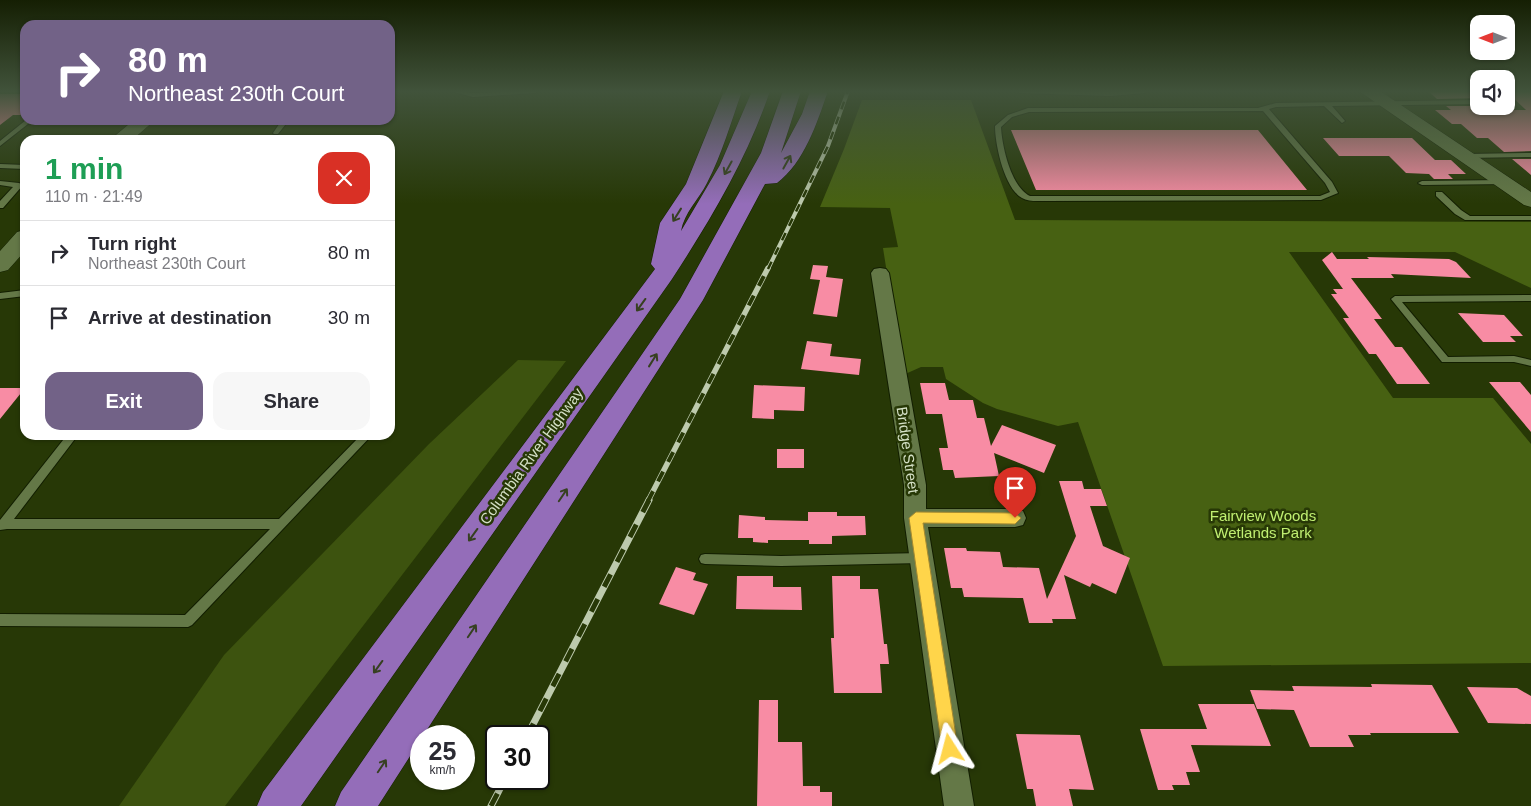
<!DOCTYPE html>
<meta charset="utf-8">
<style>
body{margin:0;font-family:Helvetica,sans-serif;background:#f7f7f7;color:#2b2b33;height:100vh;display:flex;flex-direction:column;font-size:19px;white-space:nowrap}
*{box-sizing:border-box;margin:0}
p{font-size:16px;color:#7c7c81}
.icon{flex:none;width:28px;height:28px;fill:none;stroke:currentColor;stroke-width:2;stroke-linecap:round;stroke-linejoin:round}
.map{position:relative;flex:1;overflow:hidden}
.details{position:absolute;left:20px;top:135px;width:375px;height:305px;display:flex;flex-direction:column;background:#fff;border-radius:15px;box-shadow:0 1px 4px #0004}
.details>*{flex:none}
.hud{position:absolute;left:20px;top:20px;width:375px;height:105px;border-radius:15px;box-shadow:0 1px 4px #0004;background:#726287;color:#fff;overflow:hidden}
.needle{width:32px;rotate:270deg}
.controls{position:absolute;left:1470px;top:15px;display:grid;gap:10px}
.controls a{display:grid;place-items:center;width:45px;height:45px;border-radius:10px;background:#fff;box-shadow:0 1px 4px #0004;font-size:25px}
.speed{position:absolute;left:410px;top:725px;display:flex;gap:10px;font-size:25px;font-weight:700;text-align:center}
.speed>*{display:grid;place-content:center;width:65px;height:65px;border-radius:50%;background:#fff;box-shadow:0 1px 4px #0004;line-height:1}
.speed small{font-size:12px;font-weight:400}
.speed .limit{border:2px solid #111;border-radius:8px;background:#fff;color:#111}
.pin{position:absolute;display:grid;place-items:center;width:42px;height:42px;color:#fff;margin:-51px -21px;border-radius:50% 50% 50% 0;rotate:-45deg;box-shadow:0 0 5px #0007}
.pin .icon{rotate:45deg}
.me{position:absolute;width:55px;margin:-28px;rotate:351deg;stroke-linejoin:round;filter:drop-shadow(0 0 4px #0008)}
.turn{display:flex;align-items:center;gap:18px;height:105px;padding:0 25px;font-size:22px}
.turn .icon{width:65px;height:65px;stroke-width:2.5}
.turn b{display:block;font-size:35px;line-height:42px}
.round{display:grid;place-items:center;flex:none;width:52px;height:52px;border-radius:15px;background:#f7f7f7}
.overview{display:flex;align-items:center;justify-content:space-between;height:85px;padding:0 25px}
h1{font-size:30px;font-weight:700;line-height:38px;color:#1e9e55}
.cta{display:flex;gap:10px;margin-top:auto;padding:10px 25px}
.cta a{flex:1;height:58px;border-radius:15px;background:#726287;color:#fff;font-size:20px;font-weight:700;line-height:58px;text-align:center}
.cta a+a{background:#f7f7f7;color:#2b2b33}
ul{padding:0;list-style:none}
li{display:flex;align-items:center;gap:15px;height:65px;padding:0 25px;border-top:1px solid #e1e1e2}
li div{flex:1}
li b{display:block;font-size:19px}
li em{font-style:normal}
.map>svg:first-child{display:block}
</style>
<div class="map">
<svg width="1531" height="806" viewBox="0 0 1531 806">
<rect width="100%" height="100%" fill="#273806"/>
<!-- green -->
<path fill="#3d530f" d="M518 360 566 361 225 806H119L224 655 429 444Z"/>
<!-- forest -->
<path fill="#476112" d="M862 100H971L1015 220 1531 222V288L1455 252H1289L1393 398H1493L1531 444V663L1163 666 1078 422 1058 426 997 409 983 403 946 379 943 367H921L903 375 883 248 898 247 890 208 820 207 844 149Z"/>
<!-- building -->
<path fill="#f88ca4" d="M1428 91H1479V98L1437 99Z
M1506 91 1531 92V151L1504 152 1488 138H1477L1461 124H1452L1435 110H1451L1446 106H1479V110H1526Z
M0 94H25V115H13L0 125Z
M1011 130H1258L1307 190H1036Z
M1323 138H1412L1435 160H1451L1466 174H1448L1453 179H1434L1429 174 1406 173 1389 156H1339Z
M1512 159H1531V175Z
M1332 252 1337 259H1369L1367 257 1449 259 1456 262 1471 278 1391 274 1394 278H1351L1382 319H1374L1395 347H1402L1430 384H1397L1376 354H1369L1343 318H1349L1331 294H1337L1333 289H1343L1322 260Z
M813 265 828 266 826 277 843 279 837 317 813 314 820 280 810 279Z
M1458 313 1504 315 1523 336H1510L1516 342H1483Z
M807 341 832 344 830 356 861 359 859 375 801 369Z
M1489 382H1520L1531 395V432Z
M920 383H945L949 400H973L977 418H984L991 446 1002 425 1056 445 1044 473 994 453 999 476 955 478 953 470H943L939 448H948L942 414H926Z
M754 385 805 387 804 411 774 410V419L752 418Z
M0 388H25L0 419Z
M777 449H804V468H777Z
M1059 481H1082L1084 489H1101L1107 506H1090L1103 546 1130 558 1116 594 1092 583 1090 587 1064 575 1076 619H1052L1053 623H1029L1023 598 964 597 962 588H951L944 548H966L967 551 1000 552 1003 567 1039 568 1047 599 1076 536Z
M808 512H837V516H865L866 535 832 536V544H809V540H768V543L753 542V538H738L739 515 765 517V520L808 521Z
M676 567 696 573 693 580 708 584 694 615 659 604Z
M737 576H773V587H801L802 610 736 609Z
M832 576H860V589H878L884 644H887L889 664H880L882 693H834L831 638H834Z
M1371 684 1432 685 1459 733H1370L1371 735H1348L1354 747H1310L1294 710 1257 709 1250 690 1294 691 1292 686 1372 687Z
M1467 687 1517 688 1531 696V724L1488 723Z
M759 700H778V742H802L803 786H820V792H832V806H757Z
M1198 704H1254L1271 746 1191 745 1200 772H1186L1190 785H1172L1174 790H1158L1140 729H1207Z
M1016 734 1080 735 1094 790 1069 789 1073 806H1036L1033 789H1027Z"/>
<g fill="none" stroke-linecap="round" stroke-linejoin="round">
<!-- service casing -->
<g stroke="#121e00" stroke-width="2">
<path id="service" d="M450 91 473 93 538 91 535 93 473 97Z
M1017 91H1147L1144 93 1111 96 1020 93Z
M1479 100V104L1332 106 1345 121 1342 123 1324 106 1276 107 1269 109 1332 182 1338 193 1321 200 1045 201C1038 201 1028 202 1022 198 1004 188 995 144 995 126L1008 115 1028 108H1258L1276 103ZM1263 111 1325 183 1330 192 1320 196H1030C1011 187 1002 146 1001 127L1012 117 1029 112Z
M26 120H33L0 146V141Z
M282 120H289L278 134H274L273 133Z
M1531 153V157L1465 158 1461 156 1465 154Z
M0 164 25 165V169L0 168Z
M1503 180H1506V184L1422 185 1418 183 1422 181Z
M0 181 19 183 23 185 3 208H0V201L13 187 0 185Z
M1436 192H1442L1461 210 1470 216H1531V220H1465L1455 214 1436 196Z
M25 290V296L0 299V293Z
M1531 295V301L1402 302 1448 357 1514 356 1531 360V366L1514 362H1442L1391 299 1395 296Z
M67 435H78L14 519H279L361 435H372L192 625 188 627 0 626V614L185 615 270 529H7L0 530V520Z
M922 553 926 554 928 558 926 562 922 563 781 566 705 564 701 563 699 559 701 555 705 554 781 556Z"/>
</g>
<!-- minor casing -->
<g stroke="#121e00" stroke-width="2">
<path id="minor" d="M880 268 886 269 889 273 926 485V509H1015L1023 511 1026 518 1023 525 1015 527H928L974 806H944L904 518V485L871 273 874 269Z"/>
</g>
<!-- secondary casing -->
<g stroke="#121e00" stroke-width="1">
<path id="secondary" d="M1359 91H1380L1531 192V207L1524 205Z
M134 120H155L132 140H110Z
M25 230V251L8 270 0 272V251L17 232Z"/>
</g>
<!-- motorway casing -->
<g stroke="#121e00" stroke-width="1">
<path id="motorway" d="M724 91H742C731 122 722 154 707 183 699 199 684 213 681 231L720 165 752 91H770C747 159 711 219 672 279L301 806H257L263 792 655 269 651 264 660 223 686 184Z
M783 91H801L781 153 774 166 802 114 810 91H828C817 123 804 163 777 183L765 184 703 300 378 806H335L341 792 680 299 761 153Z"/>
</g>
<!-- service -->
<use href="#service" fill="#647847" fill-rule="evenodd"/>
<!-- minor -->
<use href="#minor" fill="#647847" fill-rule="evenodd"/>
<!-- secondary -->
<use href="#secondary" fill="#647847" fill-rule="evenodd"/>
<!-- motorway -->
<use href="#motorway" fill="#946db9" fill-rule="evenodd"/>
<!-- rail-far2 casing -->
<g stroke="#bdcaad" stroke-width="4">
<path id="rail-far2" d="M768 269 828 146 848 91"/>
</g>
<!-- rail-far1 casing -->
<g stroke="#bdcaad" stroke-width="5.5">
<path id="rail-far1" d="M648 501 768 268"/>
</g>
<!-- rail casing -->
<g stroke="#bdcaad" stroke-width="7">
<path id="rail" d="M527 736 649 500
M491 806 505 779"/>
</g>
<!-- rail-far2 -->
<use href="#rail-far2" stroke="#273806" stroke-width="2.5" stroke-dasharray="8" stroke-linecap="butt"/>
<!-- rail-far1 -->
<use href="#rail-far1" stroke="#273806" stroke-width="4" stroke-dasharray="11" stroke-linecap="butt"/>
<!-- rail -->
<use href="#rail" stroke="#273806" stroke-width="5" stroke-dasharray="14" stroke-linecap="butt"/>
</g>
<!-- one-way arrows -->
<defs><path id="oneway-shaft" d="M-6 0H5M1.5-3L5.5 0L1.5 3" fill="none" stroke-width="1.6" stroke-linecap="round" stroke-linejoin="round" transform="scale(1.25)"/></defs>
<g stroke="#374021">
<use href="#oneway-shaft" transform="translate(787 162) rotate(-61)"/>
<use href="#oneway-shaft" transform="translate(728 168) rotate(119)"/>
<use href="#oneway-shaft" transform="translate(677 215) rotate(122)"/>
<use href="#oneway-shaft" transform="translate(641 305) rotate(126)"/>
<use href="#oneway-shaft" transform="translate(653 360) rotate(-58)"/>
<use href="#oneway-shaft" transform="translate(563 495) rotate(-56)"/>
<use href="#oneway-shaft" transform="translate(473 535) rotate(126)"/>
<use href="#oneway-shaft" transform="translate(472 631) rotate(-56)"/>
<use href="#oneway-shaft" transform="translate(378 667) rotate(126)"/>
<use href="#oneway-shaft" transform="translate(382 766) rotate(-56)"/>
</g>
<!-- sky -->
<linearGradient id="sky" x2="0" y2="1"><stop stop-color="#151f03"/><stop offset="0.45" stop-color="#41533b"/><stop offset="1" stop-color="#41533b" stop-opacity="0"/></linearGradient>
<rect width="1531" height="204" fill="url(#sky)"/>
<!-- route -->
<path fill="#ffd54a" stroke="#a68a30" d="M916 512 1015 513 1021 518 1015 524 923 523 958 749 956 754 950 757 945 754 942 749 909 518Z"/>
<g text-anchor="middle" dominant-baseline="central" stroke-width="5" stroke-linejoin="round" paint-order="stroke">
<!-- street labels -->
<g font-size="15" fill="#d4e0c6" stroke="#273806">
<text transform="translate(908 450) rotate(82)">Bridge Street</text>
<text transform="translate(531 456) rotate(-54)">Columbia River Highway</text>
</g>
<!-- park labels -->
<g font-size="15" fill="#c0ef71" stroke="#273806">
<text x="1263" y="515">Fairview Woods<tspan x="1263" dy="17">Wetlands Park</tspan></text>
</g>
</g>
</svg>
<div class="controls">
<a><svg class="needle" viewBox="-14 -14 28 28"><path d="M0-13l5 13h-10z" fill="#e53935"/><path d="M0 13l5-13h-10z" fill="#7c7c81"/></svg></a>
<a><svg class="icon" aria-label="sound" viewBox="0 0 24 24"><path d="M4 9h4l5-4v14l-5-4H4zM17 9q2 3 0 6"/></svg></a>
</div>
<div class="speed"><div>25<small>km/h</small></div><div class="limit">30</div></div>
<div class="pin" style="left:1015px;top:518px;background:#d93025"><svg class="icon" aria-label="arrive" viewBox="0 0 24 24"><path d="M6 21V4h12l-3 4 3 4H6"/></svg></div>
<svg class="me" style="left:950px;top:749px" viewBox="-20 -20 40 40"><path d="M0-17L14 15 0 8-14 15z" fill="#ffd54a" stroke="#fff" stroke-width="4"/></svg>
<div class="hud">
<div class="turn"><svg class="icon" aria-label="right" viewBox="0 0 24 24"><path d="M7 20v-9h11M14 6l5 5-5 5"/></svg><div><b>80 m</b>Northeast 230th Court</div></div>
</div>
<section class="details">
<div class="overview"><div><h1>1 min</h1><p>110 m · 21:49</p></div><a class="round" style="background:#d93025;color:#fff"><svg class="icon" aria-label="close" viewBox="0 0 24 24"><path d="M6 6l12 12M18 6L6 18"/></svg></a></div>
<ul>
<li><svg class="icon" aria-label="right" viewBox="0 0 24 24"><path d="M7 20v-9h11M14 6l5 5-5 5"/></svg><div><b>Turn right</b><p>Northeast 230th Court</p></div><em>80 m</em></li>
<li><svg class="icon" aria-label="arrive" viewBox="0 0 24 24"><path d="M6 21V4h12l-3 4 3 4H6"/></svg><div><b>Arrive at destination</b></div><em>30 m</em></li>
</ul>
<div class="cta"><a>Exit</a><a>Share</a></div>
</section>
</div>
